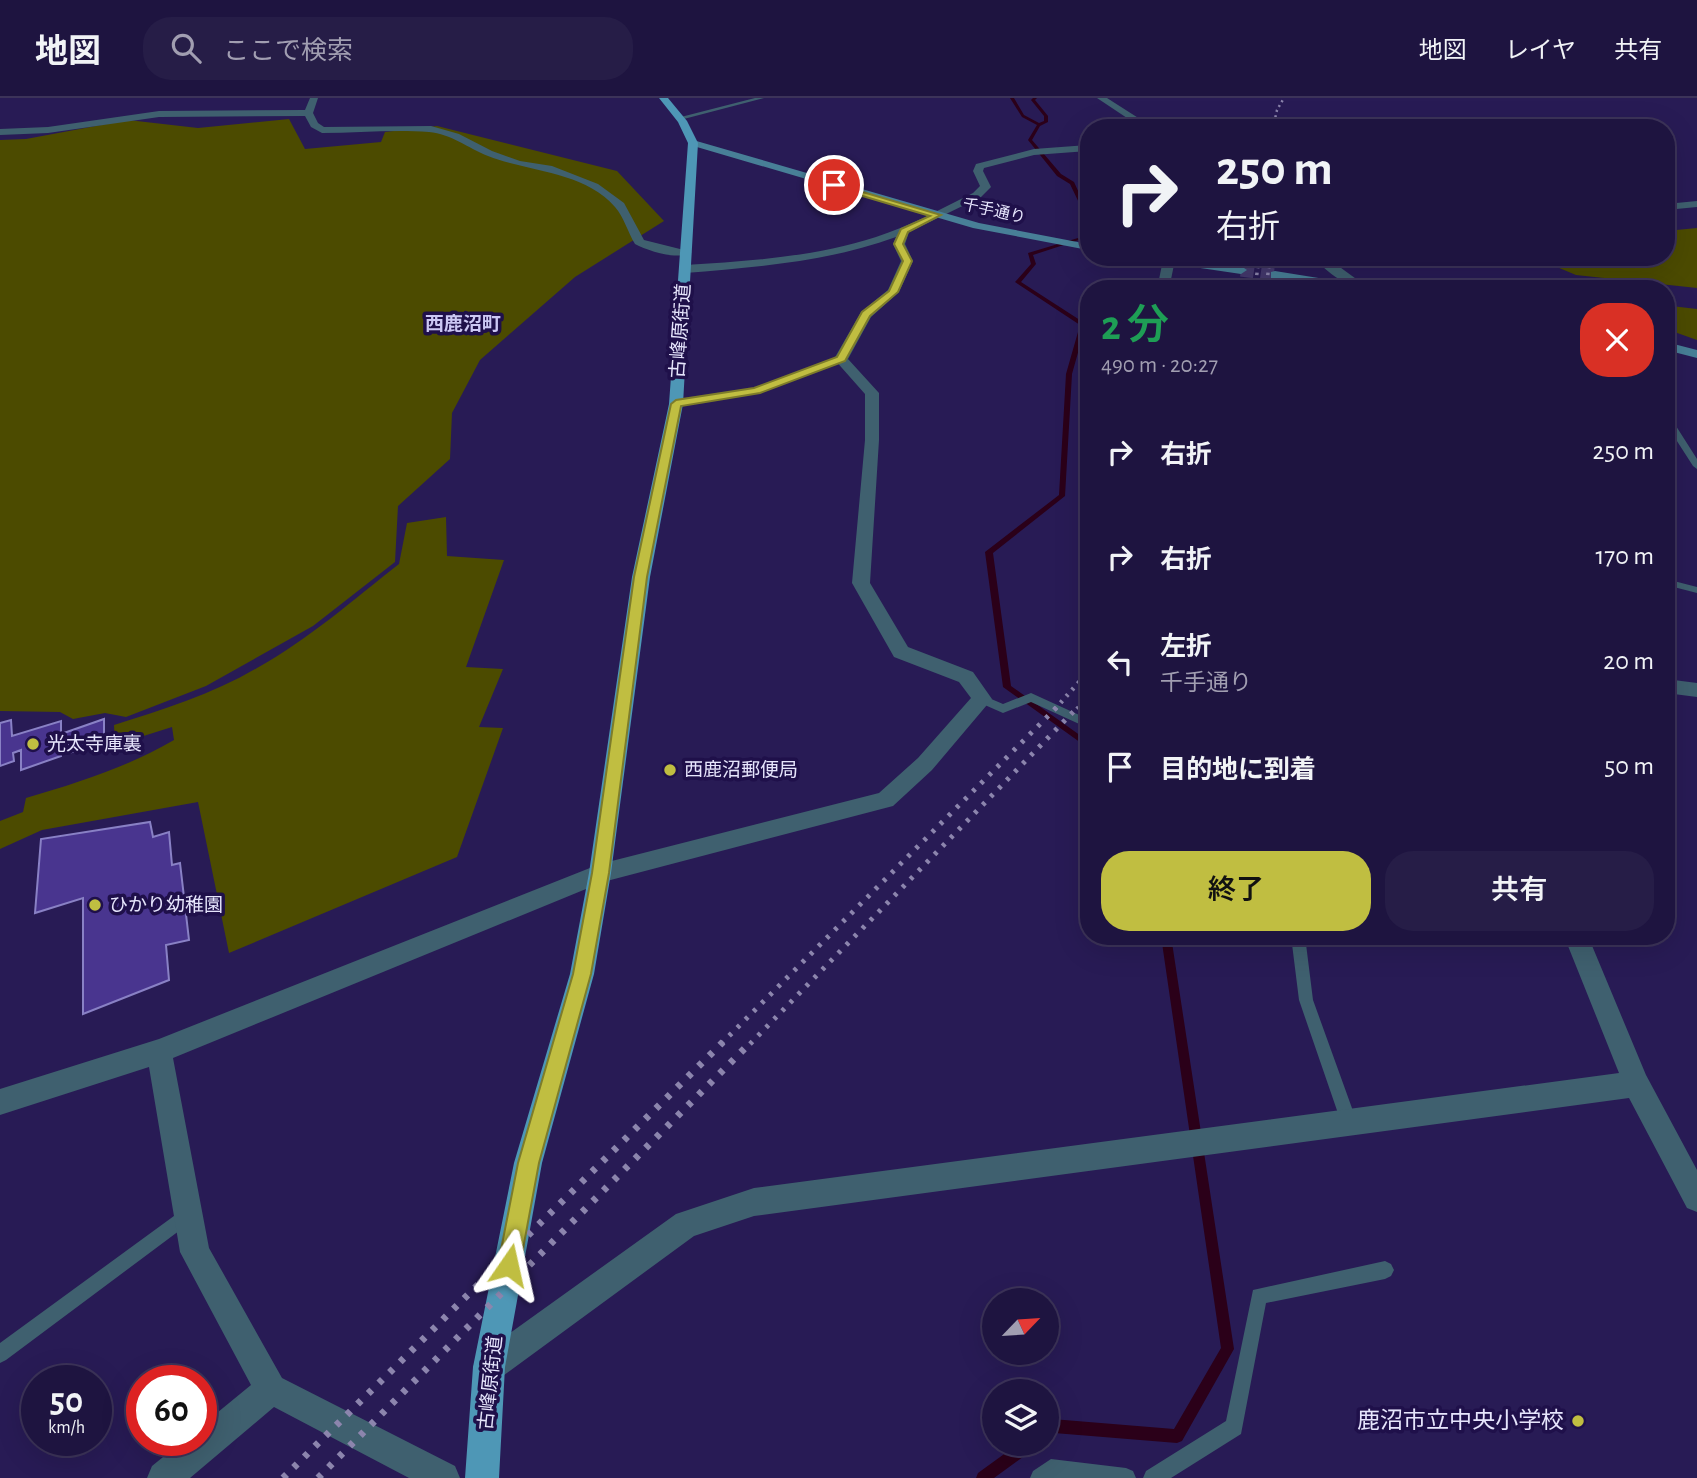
<!DOCTYPE html>
<html lang="ja">
<meta charset="utf-8">
<style>
body{margin:0;font-family:"Alegreya Sans","Noto Sans JP",sans-serif;background:#261d47;color:#f1f3f6;height:100vh;display:flex;flex-direction:column;font-size:26px;white-space:nowrap}
*{box-sizing:border-box;margin:0}
p{font-size:23px;color:#a19eb1}
.icon{flex:none;width:38px;height:38px;fill:none;stroke:currentColor;stroke-width:2;stroke-linecap:round;stroke-linejoin:round}
.map{position:relative;flex:1;overflow:hidden}
.panel{position:absolute;left:1080px;top:182px;width:595px;height:665px;display:flex;flex-direction:column;background:#1e1440;border-radius:28px;box-shadow:0 7px 28px #0002,0 0 0 2px #3c3359}
.panel>*{flex:none}
.guide{position:absolute;left:1080px;top:21px;width:595px;height:147px;border-radius:28px;box-shadow:0 7px 28px #0002,0 0 0 2px #3c3359;background:#1e1440;color:#f1f3f6;overflow:hidden}
.needle{width:46px;rotate:65deg}
.fabs{position:absolute;left:982px;top:1190px;display:grid;gap:14px}
.fabs a{display:grid;place-items:center;width:77px;height:77px;border-radius:50%;background:#1e1440;box-shadow:0 7px 28px #0002,0 0 0 2px #3c3359;font-size:35px}
.speed{position:absolute;left:21px;top:1267px;display:flex;gap:14px;font-size:35px;font-weight:700;text-align:center}
.speed>*{display:grid;place-content:center;width:91px;height:91px;border-radius:50%;background:#1e1440;box-shadow:0 7px 28px #0002,0 0 0 2px #3c3359;line-height:1}
.speed small{font-size:18px;font-weight:400}
.speed .limit{border:10px solid #d22;background:#fff;color:#111}
.pin{position:absolute;display:grid;place-items:center;width:60px;height:60px;color:#fff;margin:-30px;border:4px solid #fff;border-radius:50%;box-shadow:0 2px 7px #0007}
.me{position:absolute;width:77px;margin:-38px;rotate:11deg;stroke-linejoin:round;filter:drop-shadow(0 0 5px #0008)}
.turn{display:flex;align-items:center;gap:24px;height:147px;padding:0 21px;font-size:32px}
.turn .icon{width:91px;height:91px;stroke-width:2.5}
.turn b{display:block;font-size:49px;line-height:60px}
.round{display:grid;place-items:center;flex:none;width:74px;height:74px;border-radius:28px;background:#261d47}
.head{display:flex;align-items:center;justify-content:space-between;height:119px;padding:0 21px}
h1{font-size:42px;font-weight:600;line-height:52px;color:#1e9e55}
.action{display:flex;gap:14px;margin-top:auto;padding:14px 21px}
.action a{flex:1;height:80px;border-radius:28px;background:#c0be41;color:#111;font-size:28px;font-weight:600;line-height:80px;text-align:center}
.action a+a{background:#261d47;color:#f1f3f6}
ul{padding:0;list-style:none}
li{display:flex;align-items:center;gap:21px;height:105px;padding:0 21px}
li div{flex:1}
li b{display:block;font-size:26px}
li em{font-style:normal}
header{display:flex;align-items:center;gap:42px;box-sizing:border-box;height:98px;padding:0 35px;background:#1e1440;border-bottom:2px solid #3c3359}
header strong{font-size:33px}
nav{display:flex;gap:38px;margin-inline-start:auto;font-size:24px}
.search{width:490px;height:63px;background:#261d47;display:flex;align-items:center;gap:18px;box-sizing:border-box;padding:0 24px;border-radius:28px;color:#a19eb1;font-size:26px}
.map>svg:first-child{display:block}
</style>
<header>
<strong>地図</strong>
<div class="search"><svg class="icon" aria-label="search" viewBox="0 0 24 24"><circle cx="10" cy="10" r="6"/><path d="M15 15l6 6"/></svg>ここで検索</div>
<nav><a>地図</a><a>レイヤ</a><a>共有</a></nav>
</header>
<div class="map">
<svg width="1697" height="1380" viewBox="0 0 1697 1380">
<rect width="100%" height="100%" fill="#281b55"/>
<!-- green -->
<path fill="#4c4b00" d="M289 21 305 51 381 44 385 34 437 28 617 73 664 123 575 179 480 262 452 315 450 361 398 408 395 464 313 528 206 588 126 619 105 615 73 621 60 614 0 613V42L26 41 128 22 198 30Z
M1697 130V190L1576 177 1533 159H1666V133Z
M1671 208 1697 211V242L1666 231Z
M446 419 447 458 504 462 466 569 503 571 479 629 503 630 457 759 229 855 198 704 42 732 0 751V723L23 714 26 700C77 685 128 669 174 642L172 629 115 647 114 627C162 612 213 596 257 570 309 541 353 502 399 466L407 425Z"/>
<g fill="none" stroke-linecap="round" stroke-linejoin="round">
<!-- stream -->
<path fill="#2b0019" fill-rule="evenodd" d="M1010 0H1014L1024 17 1039 25 1044 23V18L1031 2 1033 0H1037L1035 2 1048 18V24L1040 28 1032 42 1061 76 1074 84 1085 108 1088 111V114L1081 109 1070 86 1057 78 1028 42 1037 27 1022 19Z
M1088 137V139L1033 157 1036 166 1021 184 1086 226 1072 276 1065 398 993 455 1011 588 1088 643V650L1003 589 985 454 1059 397 1066 276 1080 227 1015 184 1031 166 1028 155Z
M1161 838H1171L1234 1251 1182 1343 1177 1345 1054 1335 1046 1340V1324L1052 1321 1174 1331 1221 1250Z
M1018 1346H1036L1034 1351 994 1380H976L978 1375Z"/>
</g>
<!-- building -->
<path fill="#49358f" stroke="#8981c5" stroke-width="2" d="M104 621V645L69 655V645L61 647V658L21 672V652L13 655 14 663 0 668V625L11 622 12 638 61 623V636Z
M150 724 153 739 169 734 172 767 180 765 189 842 166 847 169 882 83 916V800L35 815 41 741Z"/>
<g fill="none" stroke-linecap="round" stroke-linejoin="round">
<!-- secondary-tunnel -->
<path stroke="#44396e" stroke-width="13" stroke-dasharray="13 7" stroke-linecap="butt" d="M1241 172 1275 177"/>
<!-- lane -->
<path fill="#3f606f" fill-rule="evenodd" d="M755 0H764L680 22 677 20Z
M838 259 845 261 759 295 676 309 672 306 676 303 754 291Z
M1666 316 1669 317 1697 361V371L1693 368 1666 326Z
M1666 481 1697 489V495L1666 487Z
M1031 595 1088 621V630L1031 604 1003 615 978 604 976 601 982 597 1003 606Z
M1291 838H1305L1313 902 1357 1024 1355 1030 1349 1032 1343 1030 1341 1024 1299 902Z
M189 1107 195 1109 197 1115 195 1121 6 1262 0 1265V1245Z
M1385 1163 1391 1166 1394 1172 1391 1178 1385 1181 1266 1205 1241 1336 1171 1380H1143L1146 1373 1226 1323 1253 1192Z
M1051 1361 1126 1370 1133 1373 1136 1380H1030L1033 1373Z"/>
<!-- street -->
<path fill="#3f606f" fill-rule="evenodd" d="M310 0H318L313 15 318 25 324 29 431 28 459 36 492 53 520 63 552 68 598 86 624 105 644 142 692 154C679 163 648 153 635 146 628 135 624 119 615 109 584 73 528 74 488 58 468 50 451 36 429 34 394 31 357 35 322 35L311 29 305 18 159 19 48 35 0 37V31L48 29 159 13 305 12Z
M1097 0H1107L1154 30H1142Z
M1088 47V53L1034 57 984 70 983 73 991 89 981 99 909 134 905 146 913 163 899 194 871 219 848 261 879 295V342L870 485 908 549 973 574 992 601 932 672 893 708 603 784 173 960 209 1150 282 1280 455 1368 460 1380H409L274 1309 190 1380H147L152 1368 184 1342H201V1328L251 1287 180 1154 149 969 0 1017V991L159 941 600 766 879 695 918 660 971 600 959 584 894 559 852 485 865 342V296L834 261 861 214 888 192 901 163 893 146 896 139C828 164 756 169 685 175L679 171 685 167C749 163 814 159 876 139 910 128 941 111 973 95L980 88 973 73 976 66 1034 51Z
M1697 103V109L1666 112V106Z
M1172 159 1175 162 1169 191H1157L1163 162Z
M1313 159H1326L1370 191C1348 191 1328 175 1313 159Z
M1666 581 1697 585V599L1666 595Z
M1564 838H1588L1646 977 1697 1072V1114L1687 1110 1629 1000 754 1118 694 1138 500 1280 489 1285 478 1280 473 1269 478 1258 676 1116 754 1090 1619 975Z"/>
<!-- secondary -->
<path fill="#487f97" fill-rule="evenodd" d="M693 42 979 125 1088 146V152L973 130 690 47 688 45Z
M1147 159H1179L1241 168 1247 172 1241 176 1153 163Z
M1275 173 1362 187 1368 191H1338L1271 180V174Z
M1666 244 1697 252V260L1666 252Z"/>
<!-- primary -->
<path fill="#4e97b6" fill-rule="evenodd" d="M659 0H668L687 23 698 45 683 306 650 479 611 775 594 876 542 1065 505 1269 499 1380H465L473 1269 514 1065 570 876 589 775 632 479 669 306 688 45 678 24Z"/>
<!-- rail-far4 -->
<path stroke="#8c85ad" stroke-width="2.5" stroke-dasharray="2 3.5" stroke-linecap="butt" d="M1273 30 1277 12 1284 0"/>
<!-- rail-far3 -->
<path stroke="#8c85ad" stroke-width="3.5" stroke-dasharray="2.5 4.5" stroke-linecap="butt" d="M1255 191 1259 159
M1266 191 1270 159"/>
<!-- rail-far2 -->
<path stroke="#8c85ad" stroke-width="4.5" stroke-dasharray="2.5 6" stroke-linecap="butt" d="M1055 611 1088 574
M1077 611 1088 599"/>
<!-- rail-far1 -->
<path stroke="#8c85ad" stroke-width="5" stroke-dasharray="3.5 8" stroke-linecap="butt" d="M721 946 1057 609
M750 946 1078 609"/>
<!-- rail -->
<path stroke="#8c85ad" stroke-width="7" stroke-dasharray="5 10" stroke-linecap="butt" d="M283 1380 723 944
M318 1380 751 944"/>
</g>
<!-- route -->
<path fill="#c0be41" stroke="#7d7c2a" stroke-width="2" d="M832 85 941 117 908 134 903 146 912 163 898 194 870 218 845 263 760 295 681 308 647 479 609 775 591 876 539 1065 520 1167 517 1175 509 1178 501 1175 498 1167 518 1065 573 876 592 775 634 479 671 306 676 302 754 290 837 259 862 214 889 193 903 163 894 146 901 131 930 118 832 89Z"/>
<!-- markers -->
<g fill="#c0be41" stroke="#1f104a" stroke-width="2.5">
<circle cx="33" cy="646" r="7"/>
<circle cx="670" cy="672" r="7"/>
<circle cx="95" cy="807" r="7"/>
<circle cx="1578" cy="1323" r="7"/>
</g>
<g text-anchor="middle" dominant-baseline="central" stroke-width="7" stroke-linejoin="round" paint-order="stroke">
<!-- far-street labels -->
<g font-size="16" fill="#e6e5fc" stroke="#1f104a">
<text transform="translate(994 113) rotate(13)">千手通り</text>
</g>
<!-- far-quarter labels -->
<g font-size="19" font-weight="bold" fill="#ccc8f4" stroke="#1f104a">
<text x="463" y="226">西鹿沼町</text>
</g>
<!-- street labels -->
<g font-size="19" fill="#e6e5fc" stroke="#1f104a">
<text transform="translate(681 233) rotate(-86)">古峰原街道</text>
<text transform="translate(491 1285) rotate(-84)">古峰原街道</text>
</g>
<!-- poi labels -->
<g font-size="19" fill="#e6e5fc" stroke="#1f104a" text-anchor="start">
<text x="47" y="646">光太寺庫裏</text>
<text x="684" y="672">西鹿沼郵便局</text>
<text x="109" y="807">ひかり幼稚園</text>
</g>
<!-- near-poi labels -->
<g font-size="23" fill="#e6e5fc" stroke="#1f104a" text-anchor="end">
<text x="1564" y="1323">鹿沼市立中央小学校</text>
</g>
</g>
</svg>
<div class="fabs">
<a><svg class="needle" viewBox="-14 -14 28 28"><path d="M0-13l5 13h-10z" fill="#e53935"/><path d="M0 13l5-13h-10z" fill="#a19eb1"/></svg></a>
<a><svg class="icon" aria-label="layers" viewBox="0 0 24 24"><path d="M12 4l9 5-9 5-9-5zM3 14l9 5 9-5"/></svg></a>
</div>
<div class="speed"><div>50<small>km/h</small></div><div class="limit">60</div></div>
<div class="pin" style="left:834px;top:87px;background:#d93025"><svg class="icon" aria-label="arrive" viewBox="0 0 24 24"><path d="M6 21V4h12l-3 4 3 4H6"/></svg></div>
<svg class="me" style="left:509px;top:1167px" viewBox="-20 -20 40 40"><path d="M0-17L14 15 0 8-14 15z" fill="#c0be41" stroke="#fff" stroke-width="4"/></svg>
<div class="guide">
<div class="turn"><svg class="icon" aria-label="right" viewBox="0 0 24 24"><path d="M7 20v-9h11M14 6l5 5-5 5"/></svg><div><b>250 m</b>右折</div></div>
</div>
<section class="panel">
<div class="head"><div><h1>2 分</h1><p>490 m · 20:27</p></div><a class="round" style="background:#d93025;color:#fff"><svg class="icon" aria-label="close" viewBox="0 0 24 24"><path d="M6 6l12 12M18 6L6 18"/></svg></a></div>
<ul>
<li><svg class="icon" aria-label="right" viewBox="0 0 24 24"><path d="M7 20v-9h11M14 6l5 5-5 5"/></svg><div><b>右折</b></div><em>250 m</em></li>
<li><svg class="icon" aria-label="right" viewBox="0 0 24 24"><path d="M7 20v-9h11M14 6l5 5-5 5"/></svg><div><b>右折</b></div><em>170 m</em></li>
<li><svg class="icon" aria-label="left" viewBox="0 0 24 24"><path d="M17 20v-9H6M10 6l-5 5 5 5"/></svg><div><b>左折</b><p>千手通り</p></div><em>20 m</em></li>
<li><svg class="icon" aria-label="arrive" viewBox="0 0 24 24"><path d="M6 21V4h12l-3 4 3 4H6"/></svg><div><b>目的地に到着</b></div><em>50 m</em></li>
</ul>
<div class="action"><a>終了</a><a>共有</a></div>
</section>
</div>
